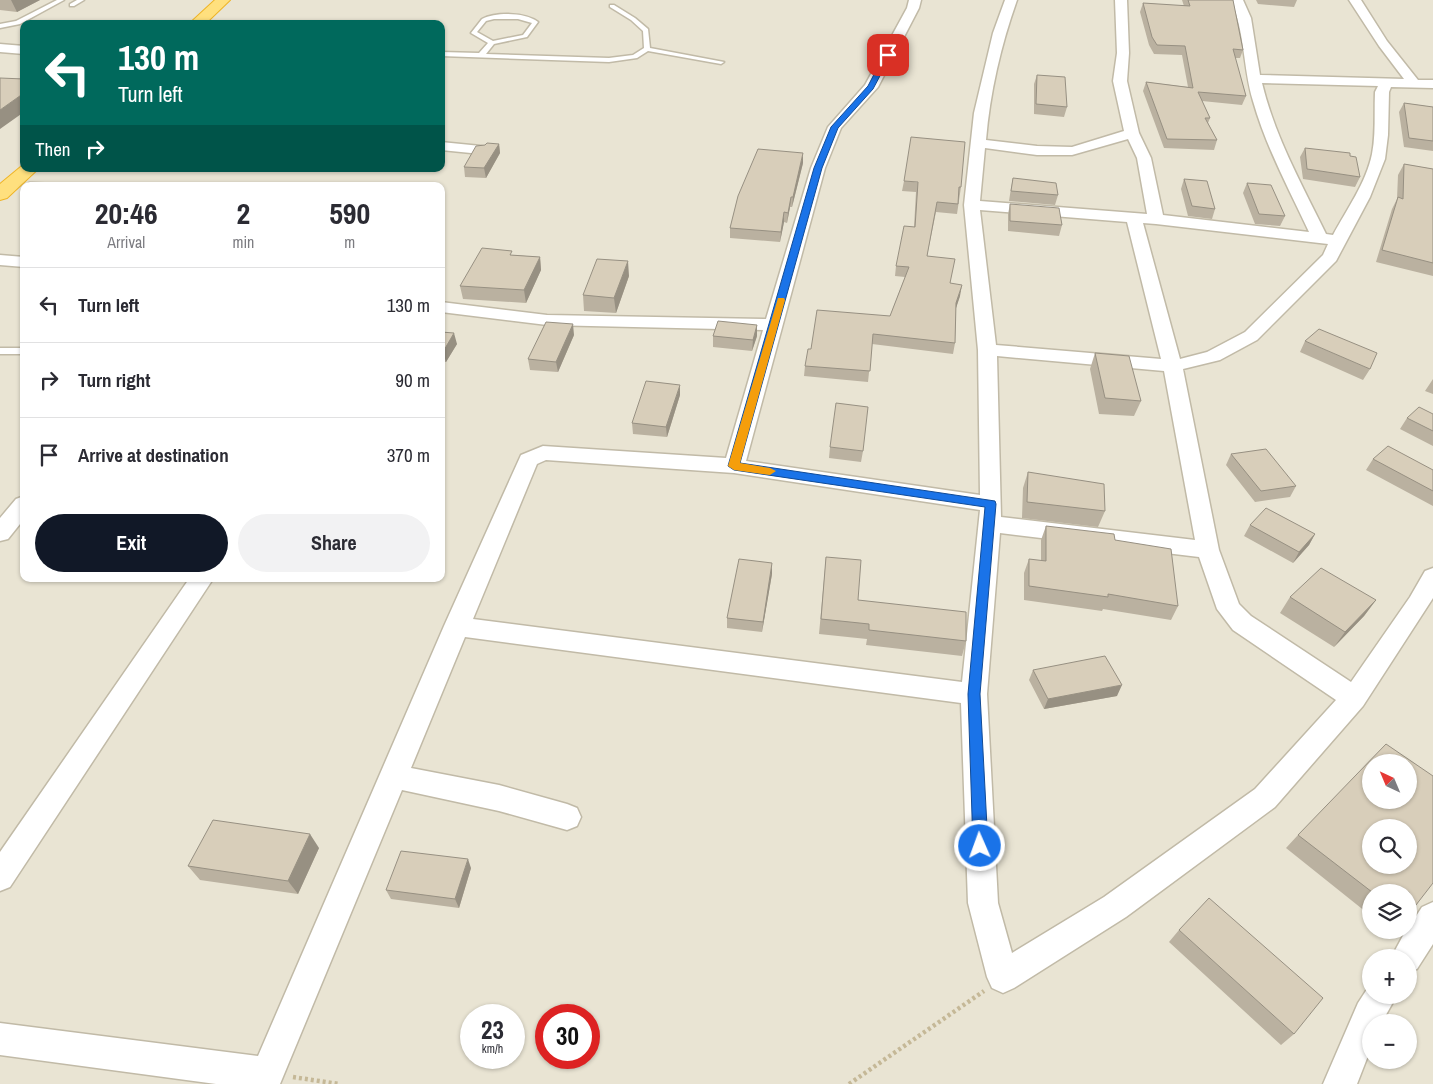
<!DOCTYPE html>
<meta charset="utf-8">
<style>
body{margin:0;font-family:"Archivo Narrow",sans-serif;background:#f2f2f3;color:#2b2b33;height:100vh;display:flex;flex-direction:column;font-size:19px;white-space:nowrap}
*{box-sizing:border-box;margin:0}
p{font-size:16px;color:#7c7c81}
.icon{flex:none;width:28px;height:28px;fill:none;stroke:currentColor;stroke-width:2;stroke-linecap:round;stroke-linejoin:round}
.map{position:relative;flex:1;overflow:hidden}
.sheet{position:absolute;left:20px;top:182px;width:425px;height:400px;display:flex;flex-direction:column;background:#fff;border-radius:10px;box-shadow:0 1px 4px #0004}
.sheet>*{flex:none}
.banner{position:absolute;left:20px;top:20px;width:425px;height:152px;border-radius:10px;box-shadow:0 1px 4px #0004;background:#00695c;color:#fff;overflow:hidden}
.needle{width:32px;rotate:316deg}
.buttons{position:absolute;left:1362px;top:754px;display:grid;gap:10px}
.buttons a{display:grid;place-items:center;width:55px;height:55px;border-radius:50%;background:#fff;box-shadow:0 1px 4px #0004;font-size:25px}
.speed{position:absolute;left:460px;top:1004px;display:flex;gap:10px;font-size:25px;font-weight:700;text-align:center}
.speed>*{display:grid;place-content:center;width:65px;height:65px;border-radius:50%;background:#fff;box-shadow:0 1px 4px #0004;line-height:1}
.speed small{font-size:12px;font-weight:400}
.speed .limit{border:8px solid #d22;background:#fff;color:#111}
.pin{position:absolute;display:grid;place-items:center;width:42px;height:42px;color:#fff;margin:-21px;border-radius:10px;box-shadow:0 2px 8px #0006}
.me{position:absolute;width:55px;margin:-28px;rotate:358deg;stroke-linejoin:round;filter:drop-shadow(0 0 4px #0008)}
.turn{display:flex;align-items:center;gap:18px;height:105px;padding:0 15px;font-size:22px}
.turn .icon{width:65px;height:65px;stroke-width:2.5}
.turn b{display:block;font-size:35px;line-height:42px}
.then{display:flex;align-items:center;height:48px;padding:0 15px;background:#0003;gap:10px;font-size:19px}
.eta{display:flex;justify-content:space-evenly;align-items:center;height:85px;text-align:center}
.eta b{font-size:30px;font-weight:700;line-height:35px}
.primary-button{display:flex;gap:10px;margin-top:auto;padding:10px 15px}
.primary-button a{flex:1;height:58px;border-radius:30px;background:#111827;color:#fff;font-size:20px;font-weight:700;line-height:58px;text-align:center}
.primary-button a+a{background:#f2f2f3;color:#2b2b33}
ul{padding:0;list-style:none}
li{display:flex;align-items:center;gap:15px;height:75px;padding:0 15px;border-top:1px solid #e1e1e2}
li div{flex:1}
li b{display:block;font-size:19px}
li em{font-style:normal}
.map>svg:first-child{display:block}
</style>
<div class="map">
<svg width="1433" height="1084" viewBox="0 0 1433 1084">
<rect width="100%" height="100%" fill="#f5f1e6"/>
<!-- residential -->
<path fill="#e9e4d3" fill-rule="evenodd" d="M0 0H1433V1084H0ZM24 24H441V169H24ZM24 186H441V579H24ZM1371 762H1409V800H1371ZM1371 828H1409V865H1371ZM1371 892H1409V930H1371ZM1371 958H1409V995H1371ZM471 1015H514V1058H471ZM546 1015H589V1058H546ZM1371 1022H1409V1060H1371Z"/>
<g fill="none" stroke-linecap="round" stroke-linejoin="round">
<!-- service casing -->
<g stroke="#c1baa7" stroke-width="3">
<path id="service" d="M57 0H64L20 24 0 28V24L16 21Z
M77 0H84L74 6H70V4Z
M610 5H614L635 18 648 29 650 48 724 62 721 64 648 51 637 58 609 62 441 56V52L479 53 488 43 471 33 482 19C496 12 525 12 538 22L527 37 494 44 486 54 609 58 633 55 644 48 643 31 631 20 610 7ZM494 19H518L532 23 523 35 493 41 477 32 486 21Z
M29 183 60 184 64 186H29Z
M0 348H24V354H0Z"/>
</g>
<!-- minor casing -->
<g stroke="#c1baa7" stroke-width="3">
<path id="minor" d="M909 0H921L919 8 878 87 841 128 825 168 746 461 980 495 978 350 964 205 974 113 993 33 1005 0H1017C1001 45 990 92 986 140L1037 146 1072 147 1124 131 1113 81 1117 53 1115 0H1127L1129 53 1127 81 1139 133 1151 158 1163 215 1309 232C1289 189 1266 147 1253 101 1243 68 1245 32 1231 0H1243L1251 18 1260 75 1404 79 1379 46 1349 0H1361L1387 41 1418 80H1433V88L1391 87 1389 92 1388 135 1385 159 1370 197 1336 261 1257 340 1220 360 1183 369 1219 550 1239 604 1251 616 1351 682 1410 597 1425 571 1433 568V598L1363 706 1275 807 1126 917 1014 988 1003 993 992 988 987 977 968 903 961 703 465 637 411 768 499 785 567 804 577 808 581 817 577 826 567 830 499 811 402 790 280 1084H216L0 1055V1023L258 1056 444 626 521 455 543 446 726 458 763 330 547 325 441 312V302L547 315 766 319 811 168 828 127 865 85 907 8ZM1262 83 1378 86 1375 92C1374 113 1376 134 1372 154 1366 183 1347 209 1333 235L1326 234C1302 185 1275 137 1262 83ZM1128 139 1137 158 1147 214 980 201 985 148 1037 155H1072ZM980 210 1127 222 1161 359 996 345ZM1143 223 1156 224 1328 244 1323 255 1245 332 1207 352 1180 359ZM997 356 1164 371 1195 540 1001 517ZM546 460 734 473 980 510 962 682 473 619 537 464ZM1000 533 1199 557 1217 609 1233 630 1336 700 1255 789 1104 897 1012 953 998 903 987 694Z
M0 44 24 46V54L0 52Z
M441 142 481 146 486 147 488 150 486 153 481 154 441 150Z
M0 255 24 257V267L0 265Z
M24 496V519L8 539 0 541V518L16 499Z
M189 579H213L10 887 0 891V852Z
M1433 902V944L1417 969 1409 972V958H1391L1406 930H1409V927L1422 907Z
M1371 983V995H1397L1382 1022H1371V1048L1357 1084H1323L1358 1003Z"/>
</g>
<!-- trunk casing -->
<g stroke="#efb426" stroke-width="2">
<path id="trunk" d="M215 0H230L205 24H189Z
M23 165 24 169H38L7 198 0 200V184Z"/>
</g>
<!-- path -->
<path stroke="#c5b897" stroke-width="4.5" stroke-dasharray="3 3" stroke-linecap="butt" d="M293 1077 339 1084
M849 1084 984 991"/>
<!-- service -->
<use href="#service" fill="#fff" fill-rule="evenodd"/>
<!-- minor -->
<use href="#minor" fill="#fff" fill-rule="evenodd"/>
<!-- trunk -->
<use href="#trunk" fill="#ffe07e" fill-rule="evenodd"/>
</g>
<!-- wall -->
<path fill="#bab1a0" d="M0 0H40L17 12 0 10Z
M1182 0H1233L1243 50 1240 58H1235L1246 96 1242 105 1202 101 1210 118 1208 123 1217 140 1214 150 1164 148 1143 91 1146 82 1188 87 1182 55 1154 54 1149 45 1140 12 1143 3 1184 6Z
M1256 0H1297L1294 7 1258 4Z
M1037 75 1067 107 1064 117 1034 114V84Z
M1404 103 1433 107V151L1404 147 1399 112Z
M499 144 500 153 486 178 465 177 464 167Z
M1305 148 1350 156 1360 177 1355 187 1303 179 1300 157Z
M803 163 792 207H790L787 223 784 222 780 242 730 238V228Z
M1404 164 1433 169V276L1376 262 1392 209 1397 199 1398 175Z
M1013 178 1058 195 1055 205 1009 201 1011 188Z
M1184 179 1215 209 1212 219 1188 216 1181 189Z
M904 181 961 187 957 214 936 212 927 256 960 296 956 308 955 343 953 354 872 344 868 382 804 376 805 366 811 349 890 316 905 277 895 276 896 266 914 227 916 192 902 191Z
M1247 183 1285 216 1280 226 1255 224 1243 193Z
M1010 204 1062 225 1059 236 1008 231V214Z
M513 255 540 257 541 270 526 303 463 299 460 286Z
M629 276 616 313 584 311 583 295Z
M757 325V336L752 351 713 347V336Z
M441 332 457 344 446 362H441Z
M574 335 558 372 530 370 528 359Z
M1305 341 1370 369 1363 380 1300 352Z
M1095 353 1141 401 1134 416 1099 414 1090 369Z
M1433 379V394L1425 391Z
M680 395 667 437 633 434 632 423Z
M1433 414V446L1400 429 1407 418Z
M830 447 863 451 861 462 829 458Z
M1231 454 1296 486 1290 497 1255 502 1226 465Z
M1373 459 1433 470V506L1366 470Z
M1028 472 1105 511 1098 527 1022 518 1023 488Z
M1250 525 1315 534 1309 545 1293 563 1244 536Z
M1046 526 1115 540 1178 606 1171 620 1103 609 1102 611 1024 600V573L1029 559 1041 561V540Z
M826 557 858 600 966 641 962 656 866 645 867 639 819 634Z
M772 574 762 632 727 628V618Z
M1290 597 1376 600 1364 616 1334 647 1280 613Z
M1033 670 1117 696 1044 709 1029 680Z
M1298 835 1409 892H1371V916L1286 848Z
M319 848 298 894 200 880 188 866Z
M471 868 459 908 391 899 386 890Z
M1179 930 1294 1034 1281 1045 1169 942Z"/>
<!-- shaded-wall -->
<path fill="#979082" d="M11 0H40L17 12Z
M24 93V112L0 129V110Z
M499 144 500 153 486 178 484 168Z
M803 153V163L792 207 793 197Z
M791 197 790 207 787 223 788 213Z
M784 212V222L780 242 781 232Z
M540 257 541 270 526 303 524 290Z
M628 261 629 276 616 313 614 298Z
M962 285 960 296 954 314 956 303Z
M573 324 574 335 558 372 556 362Z
M757 325V336L752 351 753 340Z
M454 333 457 344 446 362 443 352Z
M680 385V395L667 437 666 427Z
M1315 534 1309 545 1293 563 1299 552Z
M772 563V574L762 632 763 622Z
M1376 600 1364 616 1334 647 1345 632Z
M1122 685 1117 696 1044 709 1048 699Z
M310 834 319 848 298 894 288 881Z
M468 859 471 868 459 908 455 899Z"/>
<!-- building -->
<path fill="#d8ceba" stroke="#979082" fill-rule="evenodd" d="M1188 0H1233L1243 50 1233 49 1246 96 1198 92 1210 118H1205L1217 140 1167 139 1146 82 1193 88 1185 46 1157 45 1152 37 1143 3 1190 6Z
M1037 75 1065 77 1067 107 1036 104Z
M0 78 24 79V93L0 110Z
M1404 103 1433 107V141L1409 138Z
M911 137 965 142 961 187H959L958 204 937 202 927 256 955 259 950 283 962 285 956 303 955 343 873 334 870 371 805 366 808 349H811L817 310 890 316 909 267 896 266 904 226 915 227 918 182 904 181Z
M487 143 499 144 484 168 464 167 476 146 485 145Z
M1305 148 1350 153V156L1356 157 1360 177 1307 169Z
M758 149 803 153 793 197H791L788 213 784 212 781 232 730 228 738 196Z
M1404 164 1433 169V263L1382 250 1398 197 1403 199Z
M1013 178 1056 183 1058 195 1011 191Z
M1184 179 1207 181 1215 209 1192 206Z
M1247 183 1271 185 1285 216 1259 214Z
M1010 204 1059 208 1062 225 1010 221Z
M482 248 512 251 510 255 540 257 524 290 460 286Z
M597 259 628 261 614 298 583 295Z
M718 321 757 325 753 340 713 336Z
M546 322 573 324 556 362 528 359Z
M1319 329 1377 353 1370 369 1305 341Z
M441 332 454 333 443 352H441Z
M1095 353 1129 356 1141 401 1105 398Z
M646 381 680 385 666 427 632 423Z
M836 403 868 407 863 451 830 447Z
M1419 407 1433 414V431L1407 418Z
M1388 446 1433 470V491L1373 459Z
M1266 449 1296 486 1261 491 1231 454Z
M1028 472 1104 484 1105 511 1027 502Z
M1266 508 1315 534 1299 552 1250 525Z
M1046 526 1114 534 1115 540 1171 549 1178 606 1108 594V597L1029 586V559L1046 561Z
M826 557 861 560 858 600 966 612V641L869 630V624L821 619Z
M739 559 772 563 763 622 727 618Z
M1321 568 1376 600 1345 632 1290 597Z
M1105 656 1122 685 1048 699 1033 670Z
M1386 744 1433 776V883L1409 914V892H1372L1298 835ZM1371 762H1409V800H1371ZM1371 828H1409V865H1371Z
M213 820 310 834 288 881 188 866Z
M401 851 468 859 455 899 386 890Z
M1209 898 1323 998 1294 1034 1179 930Z"/>
<!-- route -->
<path fill="#1a73e8" stroke="#114b97" d="M888 53 891 55 873 89 838 128 822 168 740 463 995 501 996 504 980 694 988 846 985 851 980 853 975 851 973 846 968 694 985 507 734 470 728 466 814 168 831 127 868 86 884 55Z"/>
<!-- slow -->
<path fill="#f59e0b" d="M778 298H784L785 300 740 463 770 468 776 471 770 475 734 470 728 466Z"/>
</svg>
<div class="buttons">
<a><svg class="needle" viewBox="-14 -14 28 28"><path d="M0-13l5 13h-10z" fill="#e53935"/><path d="M0 13l5-13h-10z" fill="#7c7c81"/></svg></a>
<a><svg class="icon" aria-label="search" viewBox="0 0 24 24"><circle cx="10" cy="10" r="6"/><path d="M15 15l6 6"/></svg></a>
<a><svg class="icon" aria-label="layers" viewBox="0 0 24 24"><path d="M12 4l9 5-9 5-9-5zM3 14l9 5 9-5"/></svg></a>
<a>+</a>
<a>−</a>
</div>
<div class="speed"><div>23<small>km/h</small></div><div class="limit">30</div></div>
<div class="pin" style="left:888px;top:55px;background:#d93025"><svg class="icon" aria-label="arrive" viewBox="0 0 24 24"><path d="M6 21V4h12l-3 4 3 4H6"/></svg></div>
<svg class="me" style="left:980px;top:846px" viewBox="-20 -20 40 40"><circle r="17" fill="#1a73e8" stroke="#fff" stroke-width="3"/><path d="M0-11L8 9 0 5-8 9z" fill="#fff"/></svg>
<div class="banner">
<div class="turn"><svg class="icon" aria-label="left" viewBox="0 0 24 24"><path d="M17 20v-9H6M10 6l-5 5 5 5"/></svg><div><b>130 m</b>Turn left</div></div>
<div class="then">Then<svg class="icon" aria-label="right" viewBox="0 0 24 24"><path d="M7 20v-9h11M14 6l5 5-5 5"/></svg></div>
</div>
<section class="sheet">
<div class="eta">
<div><b>20:46</b><p>Arrival</p></div>
<div><b>2</b><p>min</p></div>
<div><b>590</b><p>m</p></div>
</div>
<ul>
<li><svg class="icon" aria-label="left" viewBox="0 0 24 24"><path d="M17 20v-9H6M10 6l-5 5 5 5"/></svg><div><b>Turn left</b></div><em>130 m</em></li>
<li><svg class="icon" aria-label="right" viewBox="0 0 24 24"><path d="M7 20v-9h11M14 6l5 5-5 5"/></svg><div><b>Turn right</b></div><em>90 m</em></li>
<li><svg class="icon" aria-label="arrive" viewBox="0 0 24 24"><path d="M6 21V4h12l-3 4 3 4H6"/></svg><div><b>Arrive at destination</b></div><em>370 m</em></li>
</ul>
<div class="primary-button"><a>Exit</a><a>Share</a></div>
</section>
</div>
